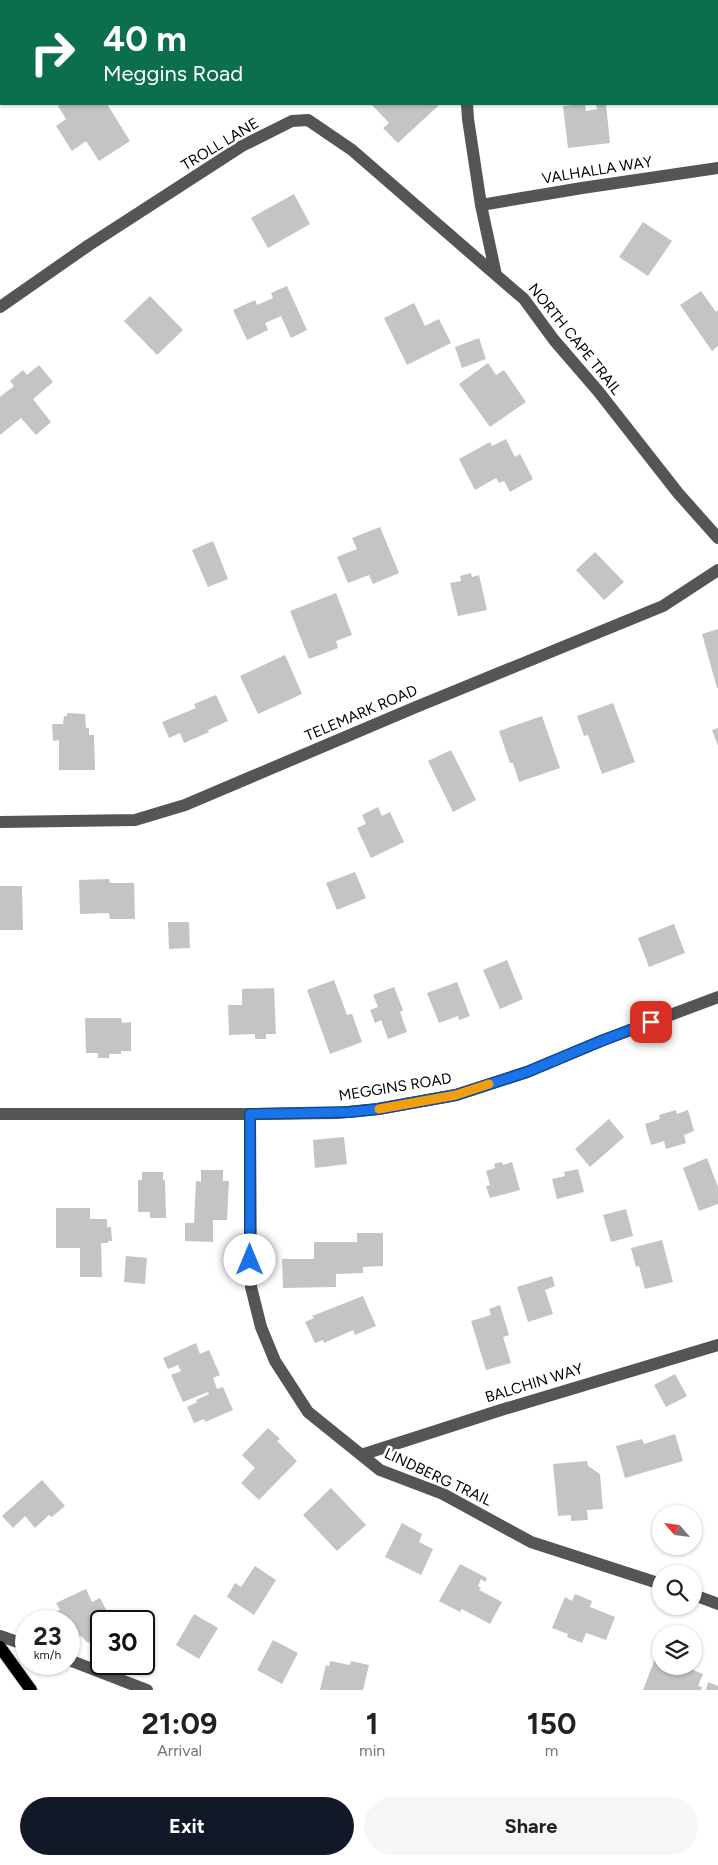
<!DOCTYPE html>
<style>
body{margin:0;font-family:Figtree,sans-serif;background:#f6f6f6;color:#202124;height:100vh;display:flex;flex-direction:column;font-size:19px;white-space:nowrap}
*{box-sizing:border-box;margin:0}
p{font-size:16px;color:#757577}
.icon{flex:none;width:28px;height:28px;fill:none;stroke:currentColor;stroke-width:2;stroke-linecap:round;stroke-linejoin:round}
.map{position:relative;height:1690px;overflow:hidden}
.details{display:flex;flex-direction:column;background:#fff;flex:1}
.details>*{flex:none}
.guide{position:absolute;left:0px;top:0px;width:719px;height:105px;box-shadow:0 1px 4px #0004;background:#0b6e4f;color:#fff;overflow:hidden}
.needle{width:32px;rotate:298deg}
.fabs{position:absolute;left:652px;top:1505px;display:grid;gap:10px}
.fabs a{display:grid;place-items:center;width:50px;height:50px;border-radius:50%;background:#fff;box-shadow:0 1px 4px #0004;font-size:25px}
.speed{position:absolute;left:15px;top:1610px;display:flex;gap:10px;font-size:25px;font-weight:700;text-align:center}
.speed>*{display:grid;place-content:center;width:65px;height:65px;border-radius:50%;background:#fff;box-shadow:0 1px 4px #0004;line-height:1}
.speed small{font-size:12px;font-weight:400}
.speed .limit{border:2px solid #111;border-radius:8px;background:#fff;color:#111}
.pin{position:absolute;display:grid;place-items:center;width:42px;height:42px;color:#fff;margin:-21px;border-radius:10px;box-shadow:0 2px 8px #0006}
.me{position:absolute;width:55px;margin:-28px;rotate:0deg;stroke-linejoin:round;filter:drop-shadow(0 0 4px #0008)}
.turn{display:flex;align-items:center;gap:18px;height:105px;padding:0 20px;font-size:22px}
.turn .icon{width:65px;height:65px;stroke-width:2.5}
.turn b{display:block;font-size:35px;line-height:42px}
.eta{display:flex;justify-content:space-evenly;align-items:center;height:85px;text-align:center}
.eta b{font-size:30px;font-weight:700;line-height:35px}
.action{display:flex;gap:10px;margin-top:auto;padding:10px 20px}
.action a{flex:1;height:58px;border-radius:30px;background:#111827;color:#fff;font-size:20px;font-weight:700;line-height:58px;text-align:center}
.action a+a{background:#f6f6f6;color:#202124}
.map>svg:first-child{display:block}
</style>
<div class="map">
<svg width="718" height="1690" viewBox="0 0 718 1690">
<rect width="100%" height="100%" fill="#fff"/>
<!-- building -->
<path fill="#c4c4c4" d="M62 104H107L130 141 99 161 86 141 72 151 56 126 66 119 58 106Z
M371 104H437L438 106 398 143 383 128 389 123Z
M585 104 586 111 597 109 596 105 606 104 610 143 568 148 563 106Z
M294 194 310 224 268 248 251 218Z
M643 222 672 241 648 276 619 257Z
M287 286 307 330 291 338 281 316 265 323 268 330 247 340 233 310 255 300 257 305 273 298 271 293Z
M701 291 716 312 718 310V346L712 351 680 305Z
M150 296 183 330 157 355 124 321Z
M414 303 425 326 439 319 451 343 407 365 384 318Z
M479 338 486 359 462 368 455 347Z
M488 363 496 375 504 370 526 402 490 427 459 384Z
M39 365 53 382 33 399 51 422 36 435 21 418 0 435V397L14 386 10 381 23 370 27 375Z
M506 439 515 457 520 454 533 479 510 492 504 481 499 483 496 478 475 490 459 459 490 442 492 446Z
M380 527 399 573 373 584 369 575 348 583 337 557 357 549 352 538Z
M213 541 228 579 208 587 192 550Z
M595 552 624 582 604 600 576 570Z
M471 573 472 577 479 575 487 610 458 616 450 583 461 581 460 576Z
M336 593 352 635 336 641 338 648 309 659 290 611Z
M718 629V688H717L702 634Z
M285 655 302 694 258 714 240 676Z
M216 695 228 721 208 730 209 732 184 743 180 733 169 738 162 722 196 708 194 704Z
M613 703 635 762 602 774 588 735 584 736 577 716Z
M67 713 85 714 86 728H89V735H94L95 770H59V740L53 741 52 724H63L64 716H67Z
M542 716 560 768 519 782 513 763H510L499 731Z
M718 728V746L712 730Z
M451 750 476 800 453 812 428 761Z
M378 807 382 816 390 812 404 842 371 858 357 828 366 824 362 815Z
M355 872 366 898 337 910 326 883Z
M109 879 110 883H134L135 919H110L109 913 80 914 79 880Z
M0 886H22L23 930H0Z
M168 922H189L190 948 169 949Z
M674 924 685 953 649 967 638 938Z
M507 960 523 999 500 1009 483 970Z
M334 980 347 1015 352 1014 362 1042 330 1054 307 990Z
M457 982 470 1016 459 1020 458 1016 439 1023 427 993Z
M394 987 403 1010 400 1012 407 1032 388 1039 381 1020 375 1023 370 1010 378 1007 373 995Z
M274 988 276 1034H266V1039H255V1034L229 1035 228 1005H242V989Z
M85 1018H121L122 1023 131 1022V1051H121V1054H109V1058H98V1053H86Z
M676 1110 677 1114 688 1110 694 1131 684 1135 686 1143 666 1149 664 1141 651 1145 645 1124 660 1119 659 1115Z
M609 1119 624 1137 590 1167 575 1149Z
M344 1137 347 1164 315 1168 313 1140Z
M707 1158 718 1187V1204L699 1211 683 1168Z
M502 1162 503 1165 512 1162 520 1190 490 1198 486 1186 490 1185 486 1171 495 1168 494 1164Z
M578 1169 584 1192 557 1199 552 1179 565 1176 564 1172Z
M201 1170H223V1181H229L227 1220H213V1242L185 1241V1223H194L196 1181 201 1182Z
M142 1172H163V1180H165L166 1218H150V1212H138V1180H142Z
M56 1208H90V1219H107V1227H111L112 1241H108V1243H101L102 1277H80V1248H56Z
M626 1209 633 1236 611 1242 603 1215Z
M357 1233H383V1266L363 1267V1273L336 1274V1287L283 1288 282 1259H314V1242H357Z
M662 1240 673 1282 645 1289 639 1266 636 1267 631 1248Z
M126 1256 147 1258 145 1284 124 1282Z
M552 1276 555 1286 545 1290 553 1314 528 1322 517 1287Z
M363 1296 376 1326 355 1335 353 1330 324 1343 323 1340 315 1343 305 1322 314 1318 312 1316Z
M500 1305 509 1335 503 1337 511 1363 486 1370 471 1321 491 1315 489 1309Z
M196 1343 200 1354 209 1350 220 1375 213 1378 217 1389 223 1387 233 1410 205 1422 204 1419 194 1423 187 1407 197 1402 196 1400 209 1394 208 1392 183 1402 171 1375 181 1371 178 1365 168 1369 163 1358Z
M675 1374 687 1396 666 1407 654 1385Z
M268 1428 280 1439 277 1441 297 1461 259 1500 241 1483 255 1468 242 1455Z
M675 1434 683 1461 625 1478 616 1446 642 1439 644 1444Z
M587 1461 588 1466 600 1474 603 1509 587 1510 588 1520 571 1521V1515L558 1516 553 1464Z
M42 1480 65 1506 52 1517 49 1515 35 1528 25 1516 13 1528 2 1516Z
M331 1488 366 1525 337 1551 303 1515Z
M402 1523 422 1534 419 1542 433 1549 421 1575 385 1557Z
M460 1564 487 1578 485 1582 481 1579 478 1586 481 1588 479 1590 502 1602 490 1624 462 1609 460 1612 439 1601Z
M255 1566 276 1580 254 1615 227 1597 235 1583 241 1587Z
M86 1589 92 1602 100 1598 112 1621H101V1641L95 1644 87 1642 81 1636 72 1641 69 1635V1621H62L57 1611 60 1610 56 1603Z
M575 1594 592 1601 590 1607 615 1617 606 1640 586 1633 582 1643 567 1637 568 1634 552 1628 565 1597 572 1601Z
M194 1614 218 1628 199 1659 176 1645Z
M273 1640 298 1653 282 1684 257 1670Z
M656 1656 661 1658V1666H694V1662L696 1663 693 1670 703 1674 698 1686 702 1687 701 1690H643Z
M330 1661 350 1665 351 1661 369 1665 363 1690H320L326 1665 329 1666Z
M708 1682 718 1686V1690H706Z"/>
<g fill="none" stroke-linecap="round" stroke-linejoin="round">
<!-- major casing -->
<g stroke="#dbdbdb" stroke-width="14">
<path id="major" d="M0 1647 31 1690"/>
</g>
<!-- minor -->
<path stroke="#555" stroke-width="12" d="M469 1V0
M467 104 468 119 481 205 496 275 524 299 554 340 598 391 678 493 718 538
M481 205 582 188 718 168
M0 307 89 245 242 146 292 121 308 120 352 150 496 275
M0 822 135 820 185 805 416 707 663 606 718 570
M0 1114H250L337 1113 378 1109 456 1095 527 1072 601 1041 718 997
M250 1114 251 1287 261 1327 275 1361 308 1412 380 1470 443 1494 531 1542 661 1584
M361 1455 501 1410 718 1345
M694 1595 718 1604
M0 1636 26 1645
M69 1660 147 1690"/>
<!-- major -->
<use href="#major" stroke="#000" stroke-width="12"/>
</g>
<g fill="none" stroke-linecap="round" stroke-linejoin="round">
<!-- route casing -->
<g stroke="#114b97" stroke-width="12">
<path id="route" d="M250 1260V1114L350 1112 378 1109 456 1095 527 1072 601 1041 651 1022"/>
</g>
<!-- route -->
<use href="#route" stroke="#1a73e8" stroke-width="9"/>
<!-- slow -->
<path stroke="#f59e0b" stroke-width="9" d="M379 1109 456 1095 489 1084"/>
</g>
<g text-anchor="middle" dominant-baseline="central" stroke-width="5" stroke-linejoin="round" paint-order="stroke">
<!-- street labels -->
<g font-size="15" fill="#000" stroke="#fff">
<text transform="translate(220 144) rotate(-31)">TROLL LANE</text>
<text transform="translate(597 170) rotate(-9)">VALHALLA WAY</text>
<text transform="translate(575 339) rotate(51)">NORTH CAPE TRAIL</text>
<text transform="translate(361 713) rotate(-23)">TELEMARK ROAD</text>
<text transform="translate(395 1087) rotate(-9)">MEGGINS ROAD</text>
<text transform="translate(534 1383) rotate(-17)">BALCHIN WAY</text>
<text transform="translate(438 1477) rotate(25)">LINDBERG TRAIL</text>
</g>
</g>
</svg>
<div class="fabs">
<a><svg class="needle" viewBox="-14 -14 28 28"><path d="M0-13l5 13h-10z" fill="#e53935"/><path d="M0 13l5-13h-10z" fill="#757577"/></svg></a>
<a><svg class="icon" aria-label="search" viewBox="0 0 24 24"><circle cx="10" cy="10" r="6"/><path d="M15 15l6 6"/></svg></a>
<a><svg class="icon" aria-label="layers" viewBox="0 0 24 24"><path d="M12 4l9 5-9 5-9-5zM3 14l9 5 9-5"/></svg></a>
</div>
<div class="speed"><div>23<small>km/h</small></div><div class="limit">30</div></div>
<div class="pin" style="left:651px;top:1022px;background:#d93025"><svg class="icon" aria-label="arrive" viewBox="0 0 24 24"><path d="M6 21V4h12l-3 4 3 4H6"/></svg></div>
<svg class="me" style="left:250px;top:1260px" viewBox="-20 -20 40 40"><circle r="19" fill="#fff"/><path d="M0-13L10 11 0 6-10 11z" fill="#1a73e8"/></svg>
<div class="guide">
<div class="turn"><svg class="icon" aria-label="right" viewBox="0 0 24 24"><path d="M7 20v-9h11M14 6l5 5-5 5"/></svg><div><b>40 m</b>Meggins Road</div></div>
</div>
</div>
<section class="details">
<div class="eta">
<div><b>21:09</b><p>Arrival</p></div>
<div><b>1</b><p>min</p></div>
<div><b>150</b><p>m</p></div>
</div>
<div class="action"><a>Exit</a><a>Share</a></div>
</section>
